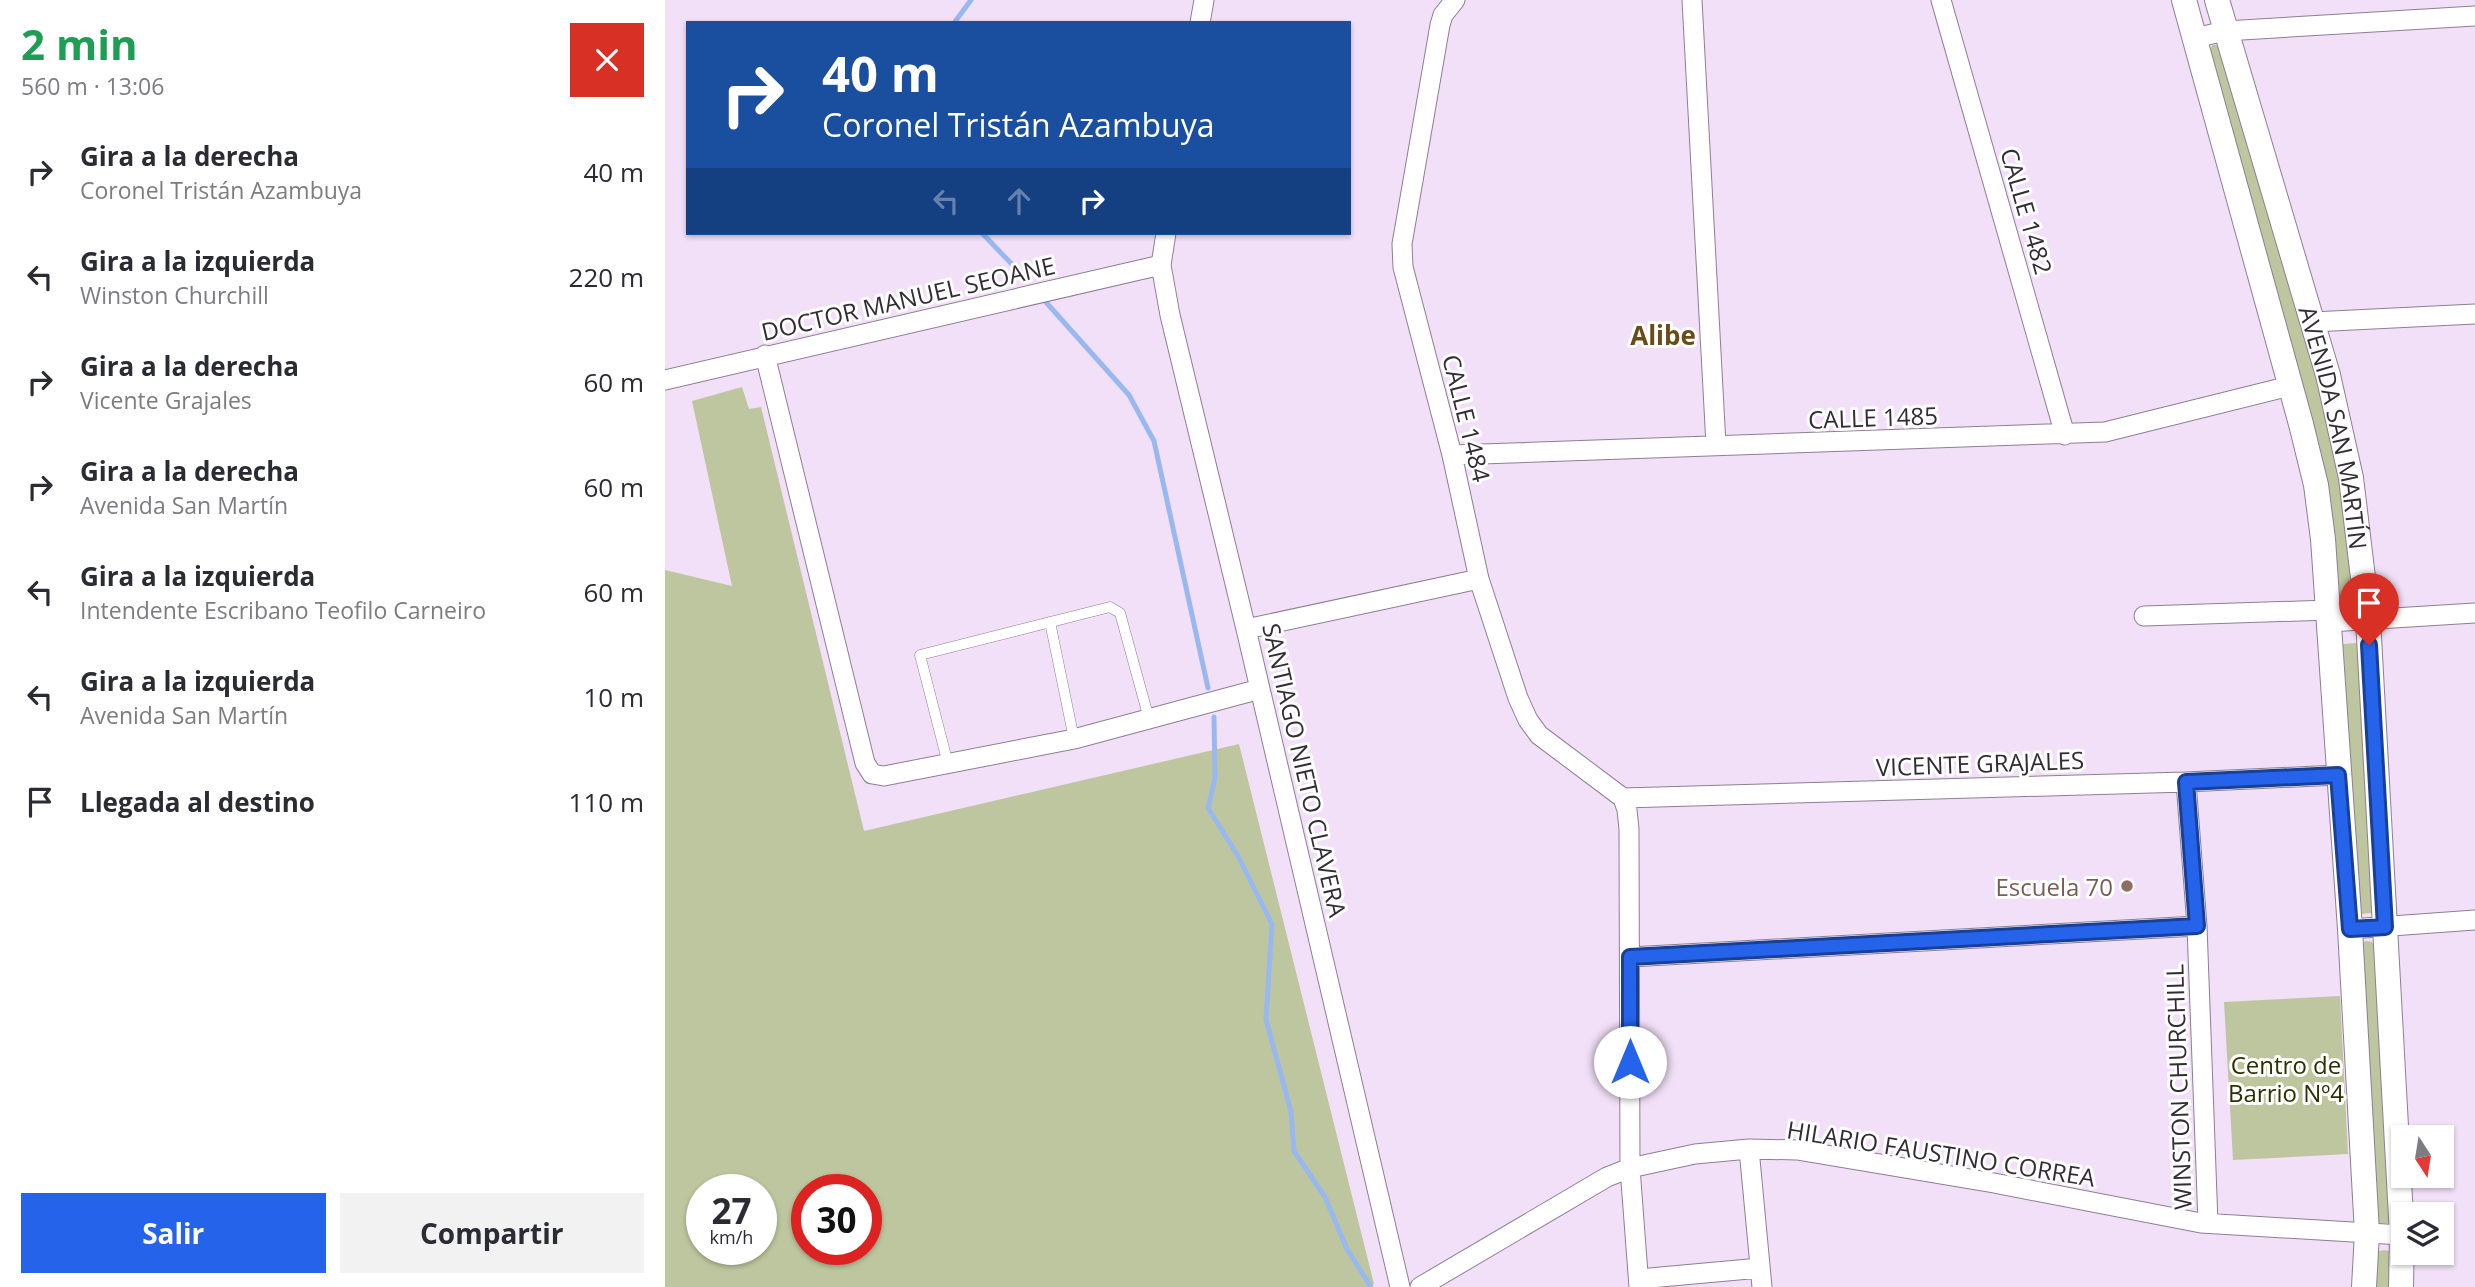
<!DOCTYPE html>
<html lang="es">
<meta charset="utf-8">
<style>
body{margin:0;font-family:"Open Sans",sans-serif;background:#f2f2f3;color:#2b2b33;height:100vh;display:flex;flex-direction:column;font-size:26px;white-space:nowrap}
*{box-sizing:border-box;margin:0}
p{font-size:23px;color:#7c7c81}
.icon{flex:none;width:38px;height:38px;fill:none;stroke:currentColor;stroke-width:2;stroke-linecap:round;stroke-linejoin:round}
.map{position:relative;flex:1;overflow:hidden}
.panel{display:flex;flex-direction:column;background:#fff;width:665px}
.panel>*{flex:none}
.banner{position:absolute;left:21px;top:21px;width:665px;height:214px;border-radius:0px;box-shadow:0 2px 5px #0004;background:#1a4fa0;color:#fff;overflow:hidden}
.needle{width:46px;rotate:168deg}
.tools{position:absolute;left:1726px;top:1125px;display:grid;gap:14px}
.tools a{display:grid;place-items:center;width:63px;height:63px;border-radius:0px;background:#fff;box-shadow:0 2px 5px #0004;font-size:35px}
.speed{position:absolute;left:21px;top:1174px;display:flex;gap:14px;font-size:35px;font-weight:700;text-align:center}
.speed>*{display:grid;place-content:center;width:91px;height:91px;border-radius:50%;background:#fff;box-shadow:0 2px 5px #0004;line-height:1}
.speed small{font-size:18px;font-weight:400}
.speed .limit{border:10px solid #d22;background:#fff;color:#111}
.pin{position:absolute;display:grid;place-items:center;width:60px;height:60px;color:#fff;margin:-72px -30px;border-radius:50% 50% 50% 0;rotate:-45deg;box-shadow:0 0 7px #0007}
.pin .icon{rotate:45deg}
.me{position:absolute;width:77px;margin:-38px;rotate:0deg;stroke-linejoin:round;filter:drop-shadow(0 0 5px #0008)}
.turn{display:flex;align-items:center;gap:24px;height:147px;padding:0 21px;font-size:32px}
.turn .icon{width:91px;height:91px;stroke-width:2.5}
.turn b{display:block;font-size:49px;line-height:60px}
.lanes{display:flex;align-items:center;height:66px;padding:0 21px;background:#0003;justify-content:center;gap:35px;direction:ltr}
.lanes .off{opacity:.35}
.round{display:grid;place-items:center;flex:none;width:74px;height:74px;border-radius:0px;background:#f2f2f3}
.headline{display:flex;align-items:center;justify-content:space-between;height:119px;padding:0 21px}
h1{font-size:42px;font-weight:700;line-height:52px;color:#1e9e55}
.action{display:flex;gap:14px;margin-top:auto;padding:14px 21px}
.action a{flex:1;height:80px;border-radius:0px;background:#2563eb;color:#fff;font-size:28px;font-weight:700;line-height:80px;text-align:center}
.action a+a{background:#f2f2f3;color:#2b2b33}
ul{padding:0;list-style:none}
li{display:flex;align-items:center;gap:21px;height:105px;padding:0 21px}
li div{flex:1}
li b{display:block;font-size:26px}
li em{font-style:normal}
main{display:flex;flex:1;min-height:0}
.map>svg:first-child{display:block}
</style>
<main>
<section class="panel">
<div class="headline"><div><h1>2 min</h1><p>560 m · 13:06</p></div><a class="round" style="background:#d93025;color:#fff"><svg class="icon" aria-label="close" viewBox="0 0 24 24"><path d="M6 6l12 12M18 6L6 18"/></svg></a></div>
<ul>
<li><svg class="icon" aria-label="right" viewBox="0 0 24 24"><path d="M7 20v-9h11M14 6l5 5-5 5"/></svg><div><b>Gira a la derecha</b><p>Coronel Tristán Azambuya</p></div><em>40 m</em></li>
<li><svg class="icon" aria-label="left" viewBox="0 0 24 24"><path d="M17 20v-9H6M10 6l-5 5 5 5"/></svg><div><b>Gira a la izquierda</b><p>Winston Churchill</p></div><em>220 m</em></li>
<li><svg class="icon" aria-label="right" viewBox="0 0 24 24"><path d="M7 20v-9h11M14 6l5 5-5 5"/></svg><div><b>Gira a la derecha</b><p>Vicente Grajales</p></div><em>60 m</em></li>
<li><svg class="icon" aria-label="right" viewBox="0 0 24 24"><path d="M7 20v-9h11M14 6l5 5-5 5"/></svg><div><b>Gira a la derecha</b><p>Avenida San Martín</p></div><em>60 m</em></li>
<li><svg class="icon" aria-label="left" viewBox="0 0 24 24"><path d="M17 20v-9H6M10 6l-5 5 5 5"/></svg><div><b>Gira a la izquierda</b><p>Intendente Escribano Teofilo Carneiro</p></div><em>60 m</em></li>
<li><svg class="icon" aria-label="left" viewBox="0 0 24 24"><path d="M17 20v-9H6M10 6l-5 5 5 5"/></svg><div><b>Gira a la izquierda</b><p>Avenida San Martín</p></div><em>10 m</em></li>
<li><svg class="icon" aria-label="arrive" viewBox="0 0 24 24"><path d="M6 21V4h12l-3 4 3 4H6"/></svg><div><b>Llegada al destino</b></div><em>110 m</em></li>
</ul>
<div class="action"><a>Salir</a><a>Compartir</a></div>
</section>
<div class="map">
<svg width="1810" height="1287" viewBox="0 0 1810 1287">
<rect width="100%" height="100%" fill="#f1e0f7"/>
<!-- green -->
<path fill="#bdc69e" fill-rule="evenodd" d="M1548 45H1554L1653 378 1676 482 1690 606 1676 607 1668 522 1542 51Z
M77 387 84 409 96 407 199 831 574 744 709 1284 705 1287H0V570L67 586 27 401ZM37 1190H96V1250H37ZM201 1190V1250H142V1190Z
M1692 643 1709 910 1706 913 1696 914 1692 910 1678 644Z
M1702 941 1707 942 1710 946 1725 1223 1711 1224 1697 942Z
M1675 996 1683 1154 1568 1160 1559 1002Z
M1719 1250 1724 1251 1726 1256 1724 1287H1710L1712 1255 1714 1251Z"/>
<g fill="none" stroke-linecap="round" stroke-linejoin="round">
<!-- stream -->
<path stroke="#99b8f0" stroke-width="5" d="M289 23 306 0
M317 233 359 277
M379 300 464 395 489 441 543 688
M549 717 550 778 543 808 573 856 607 924 601 1019 626 1112 629 1151 660 1197 682 1249 706 1287"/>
<!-- service casing -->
<g stroke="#8e7f93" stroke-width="11">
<path id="service" d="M385 622 409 739
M283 764 255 655 445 607 455 613 484 719"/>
</g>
<!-- minor casing -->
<g stroke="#8e7f93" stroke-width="21">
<path id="minor" d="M790 0 778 15 775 25 737 244 738 267 787 455 814 579 853 698 863 720 874 735 958 798
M1027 0 1051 445
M1276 0 1400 435
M535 23 539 0
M1530 38 1560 31 1810 16
M501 233 496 265 505 315 581 629 735 1287
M1647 322 1810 314
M100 355 200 763 207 774 219 776 409 739 595 689
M0 380 496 265
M787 455 1440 432 1625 386
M1479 616 1664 610
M1664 622 1810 613
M581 629 814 579
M1521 782 1532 926 1543 1223
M958 798 1521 782 1673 775
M958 798 962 810 964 829 965 1168 974 1287
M1685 929 1810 920
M965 957 1532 926
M1084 1149 1097 1287
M974 1279 1095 1268
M755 1287 942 1177 965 1168 1030 1154 1084 1149 1132 1150 1329 1183 1536 1223 1737 1235"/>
</g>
<!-- tertiary casing -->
<g stroke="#8e7f93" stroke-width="26">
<g id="tertiary">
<path d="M1519 0 1636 424 1651 485 1658 539 1685 929 1702 1233 1699 1287"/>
<path id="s1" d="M1552 0 1663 375 1686 478 1703 619 1737 1235 1736 1287"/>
</g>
</g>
<!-- service -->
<use href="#service" stroke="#fff" stroke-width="10"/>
<!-- minor -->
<use href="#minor" stroke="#fff" stroke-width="19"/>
<!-- tertiary -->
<use href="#tertiary" stroke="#fff" stroke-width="24"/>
</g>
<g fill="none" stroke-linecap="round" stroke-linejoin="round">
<!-- route casing -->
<g stroke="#184099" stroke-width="18">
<path id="route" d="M965 1062V957L1532 926 1521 782 1673 775 1685 929 1720 927 1704 645"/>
</g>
<!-- route -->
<use href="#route" stroke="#2563eb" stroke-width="12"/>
</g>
<!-- markers -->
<circle fill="#8d6e63" stroke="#fff" stroke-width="2.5" cx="1462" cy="886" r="7"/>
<g text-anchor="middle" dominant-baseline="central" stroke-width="6" stroke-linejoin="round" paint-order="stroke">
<!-- street labels -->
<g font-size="24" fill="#322c34" stroke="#fff">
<text transform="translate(1362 211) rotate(74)">CALLE 1482</text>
<text transform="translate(243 298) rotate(-13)">DOCTOR MANUEL SEOANE</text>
<text transform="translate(1208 417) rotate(-2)">CALLE 1485</text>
<text transform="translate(802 418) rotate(76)">CALLE 1484</text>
<text stroke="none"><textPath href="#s1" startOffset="444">AVENIDA SAN MARTÍN</textPath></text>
<text transform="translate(1315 763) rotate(-2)">VICENTE GRAJALES</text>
<text transform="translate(640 770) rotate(77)">SANTIAGO NIETO CLAVERA</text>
<text transform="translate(1513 1087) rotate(-92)">WINSTON CHURCHILL</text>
<text transform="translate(1276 1153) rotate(9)">HILARIO FAUSTINO CORREA</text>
</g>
<!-- education labels -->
<g font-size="24" fill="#785e54" stroke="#fff" text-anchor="end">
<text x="1448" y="886">Escuela 70</text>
</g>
<!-- park labels -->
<g font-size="24" fill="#2b3200" stroke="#fff">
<text x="1621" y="1064">Centro de<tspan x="1621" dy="28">Barrio Nº4</tspan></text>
</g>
<!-- neighbourhood labels -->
<g font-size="26" font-weight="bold" fill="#6a4d16" stroke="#fff">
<text x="998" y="335">Alibe</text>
</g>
</g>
</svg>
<div class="tools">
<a><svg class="needle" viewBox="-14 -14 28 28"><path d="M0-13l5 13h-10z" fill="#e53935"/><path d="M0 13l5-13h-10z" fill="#7c7c81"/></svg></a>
<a><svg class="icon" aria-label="layers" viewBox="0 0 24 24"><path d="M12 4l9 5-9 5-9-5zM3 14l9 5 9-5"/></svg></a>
</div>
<div class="speed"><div>27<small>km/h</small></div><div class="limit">30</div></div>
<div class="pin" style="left:1704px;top:645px;background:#d93025"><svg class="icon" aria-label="arrive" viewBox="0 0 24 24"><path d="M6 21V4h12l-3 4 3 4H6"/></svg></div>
<svg class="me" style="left:965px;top:1062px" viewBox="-20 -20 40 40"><circle r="19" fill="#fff"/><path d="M0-13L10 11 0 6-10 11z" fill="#2563eb"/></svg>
<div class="banner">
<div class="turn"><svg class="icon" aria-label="right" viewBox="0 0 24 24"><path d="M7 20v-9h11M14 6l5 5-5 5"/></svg><div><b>40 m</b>Coronel Tristán Azambuya</div></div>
<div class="lanes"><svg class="icon off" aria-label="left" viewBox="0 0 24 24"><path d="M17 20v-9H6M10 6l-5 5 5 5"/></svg><svg class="icon off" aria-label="ahead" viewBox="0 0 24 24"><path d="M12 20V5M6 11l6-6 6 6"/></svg><svg class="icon" aria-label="right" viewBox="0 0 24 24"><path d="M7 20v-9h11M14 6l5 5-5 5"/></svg></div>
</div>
</div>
</main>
